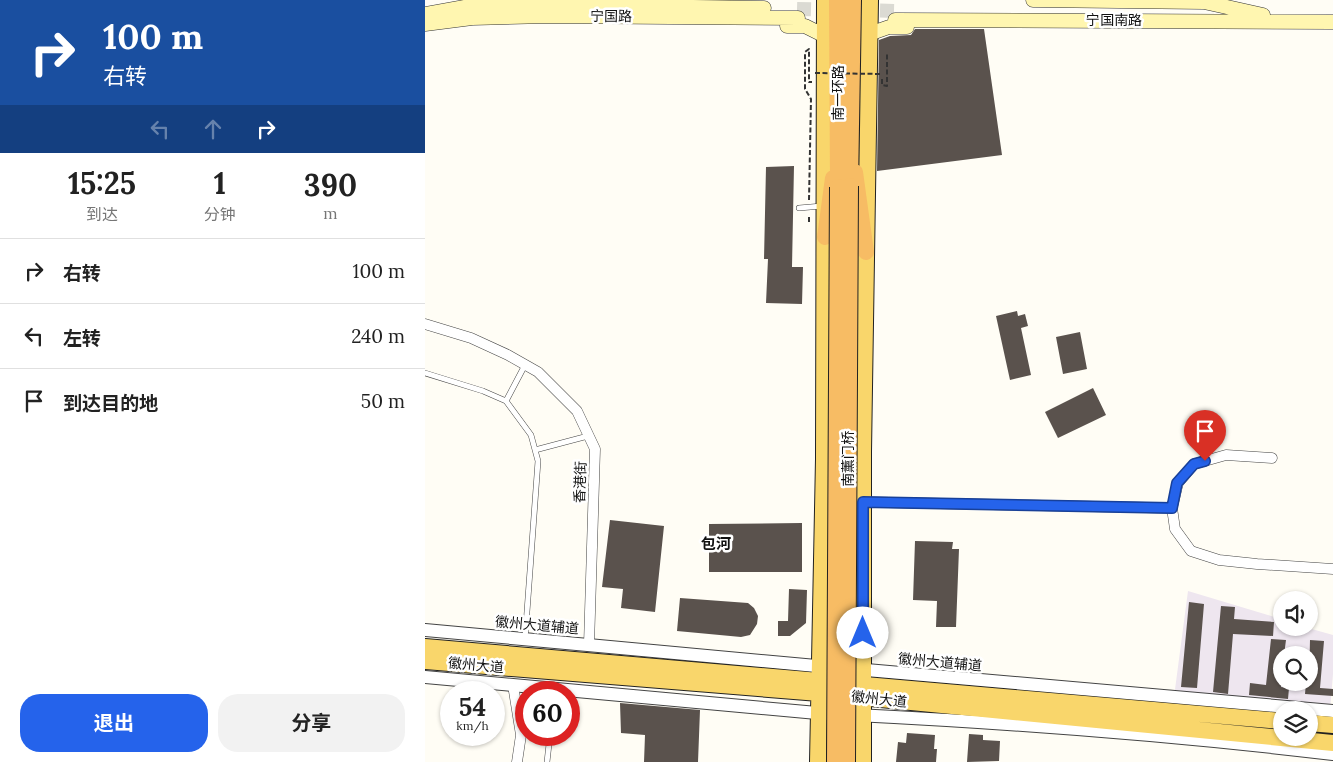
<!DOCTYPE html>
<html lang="zh">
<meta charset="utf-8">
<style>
body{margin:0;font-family:Lora,"Noto Sans SC",serif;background:#f2f2f2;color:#222;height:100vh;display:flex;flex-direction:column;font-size:19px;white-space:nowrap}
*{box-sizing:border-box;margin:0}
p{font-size:16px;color:#767676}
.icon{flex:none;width:28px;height:28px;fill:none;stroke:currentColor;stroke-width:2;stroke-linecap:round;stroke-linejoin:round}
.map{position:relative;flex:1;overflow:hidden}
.sheet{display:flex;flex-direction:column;background:#fff;width:425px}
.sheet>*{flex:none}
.guide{background:#1a4fa0;color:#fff;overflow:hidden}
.tools{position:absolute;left:848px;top:591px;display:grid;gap:10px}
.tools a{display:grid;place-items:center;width:45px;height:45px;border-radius:50%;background:#fff;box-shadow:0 1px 4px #0004;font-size:25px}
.speed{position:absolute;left:15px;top:681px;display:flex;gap:10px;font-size:25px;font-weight:700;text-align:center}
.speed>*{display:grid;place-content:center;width:65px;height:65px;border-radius:50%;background:#fff;box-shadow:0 1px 4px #0004;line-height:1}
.speed small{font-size:12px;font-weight:400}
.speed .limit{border:8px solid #d22;background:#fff;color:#111}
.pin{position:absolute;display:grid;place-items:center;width:42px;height:42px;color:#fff;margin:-51px -21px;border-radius:50% 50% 50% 0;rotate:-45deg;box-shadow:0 0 5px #0007}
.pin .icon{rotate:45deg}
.me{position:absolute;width:55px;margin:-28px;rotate:0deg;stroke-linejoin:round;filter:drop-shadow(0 0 4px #0008)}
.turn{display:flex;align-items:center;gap:18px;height:105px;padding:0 20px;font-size:22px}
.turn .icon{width:65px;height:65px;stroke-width:2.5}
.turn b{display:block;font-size:35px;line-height:42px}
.lanes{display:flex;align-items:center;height:48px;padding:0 20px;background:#0003;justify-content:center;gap:25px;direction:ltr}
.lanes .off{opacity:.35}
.eta{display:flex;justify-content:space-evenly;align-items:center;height:85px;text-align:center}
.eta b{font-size:30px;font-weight:700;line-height:35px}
.cta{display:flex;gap:10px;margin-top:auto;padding:10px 20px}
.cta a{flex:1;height:58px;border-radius:20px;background:#2563eb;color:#fff;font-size:20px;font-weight:700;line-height:58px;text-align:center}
.cta a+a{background:#f2f2f2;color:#222}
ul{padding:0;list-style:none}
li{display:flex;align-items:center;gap:15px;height:65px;padding:0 20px;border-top:1px solid #e0e0e0}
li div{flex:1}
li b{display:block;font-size:19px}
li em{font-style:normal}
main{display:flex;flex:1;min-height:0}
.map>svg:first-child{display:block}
</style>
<main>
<section class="sheet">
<div class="guide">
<div class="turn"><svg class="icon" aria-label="right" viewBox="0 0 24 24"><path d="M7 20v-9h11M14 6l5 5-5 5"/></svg><div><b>100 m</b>右转</div></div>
<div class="lanes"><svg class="icon off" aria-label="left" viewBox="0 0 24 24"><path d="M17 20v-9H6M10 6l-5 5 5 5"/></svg><svg class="icon off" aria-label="ahead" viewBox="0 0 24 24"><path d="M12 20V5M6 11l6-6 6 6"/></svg><svg class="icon" aria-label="right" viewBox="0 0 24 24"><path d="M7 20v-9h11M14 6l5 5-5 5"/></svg></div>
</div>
<div class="eta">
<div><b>15:25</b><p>到达</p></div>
<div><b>1</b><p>分钟</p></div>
<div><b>390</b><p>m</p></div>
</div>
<ul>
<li><svg class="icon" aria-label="right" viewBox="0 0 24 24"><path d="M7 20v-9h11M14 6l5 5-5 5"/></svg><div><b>右转</b></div><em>100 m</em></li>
<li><svg class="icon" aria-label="left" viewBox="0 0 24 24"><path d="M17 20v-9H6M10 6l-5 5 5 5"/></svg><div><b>左转</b></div><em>240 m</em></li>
<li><svg class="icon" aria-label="arrive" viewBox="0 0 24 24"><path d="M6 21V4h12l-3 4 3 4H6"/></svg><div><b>到达目的地</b></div><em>50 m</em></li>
</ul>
<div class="cta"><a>退出</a><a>分享</a></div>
</section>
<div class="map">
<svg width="908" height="762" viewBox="0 0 908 762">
<rect width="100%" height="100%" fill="#fffdf5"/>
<!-- industrial -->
<path fill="#eee6ef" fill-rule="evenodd" d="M763 591 856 619V628H883L908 635V674L905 710 749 697ZM856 655H884V682H856Z"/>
<!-- building -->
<path fill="#5a524d" d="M490 29H559L577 155 452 171 454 40 465 36 486 35Z
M369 166 367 267H378L377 304 341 303 343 259H339L341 167Z
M592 311 593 316 600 314 603 326 596 328 606 375 585 380 571 316Z
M655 332 662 369 638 374 631 337Z
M668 388 681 415 633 438 620 412Z
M185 520 239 526 230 612 196 608 198 589 177 587Z
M377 523V572H284V524Z
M490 541 528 542 527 549H534L531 627H511L512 601 488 600Z
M364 589 382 590 381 623 365 636H353V621H363Z
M255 598 323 603 329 608 333 616 332 624 325 635 316 637 252 631Z
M764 602 779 604 772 688 756 687Z
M796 606 810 607 809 619 849 622 848 636 808 634 803 694 788 692Z
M846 639 861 640 859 655 856 654V687L864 688 863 699 824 695 825 683 841 685Z
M885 640 899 641 895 688 908 689V696L880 694 881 682H884Z
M195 703 275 710 273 762H219L220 735 196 733Z
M482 733 510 735 509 749H512L511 762H471L473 742 481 743Z
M544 734 558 735V740L575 741 574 761 542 762Z"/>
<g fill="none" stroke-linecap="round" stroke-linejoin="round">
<!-- secondary-tunnel -->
<path stroke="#dbdad3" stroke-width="14" stroke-dasharray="14 7" stroke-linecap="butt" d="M372 9 410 10
M434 10 473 11"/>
<!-- service casing -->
<g stroke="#444" stroke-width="6">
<path id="service" d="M374 208 397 206
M0 373 58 391 81 401 106 435 113 461 100 639
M81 401 100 365
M110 450 163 436
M122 762 125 735"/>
</g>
<!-- minor casing -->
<g stroke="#444" stroke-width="11">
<path id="minor" d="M0 324 46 338 83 355 113 372 152 411 170 449 164 645
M847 458 801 455 769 464 753 483 747 508 750 529 766 551 794 560 832 564 908 569
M438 502 747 508
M88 685 96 735 92 762"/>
</g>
<!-- tertiary casing -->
<g stroke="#444" stroke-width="14">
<path id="tertiary" d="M0 630 402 667
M430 669 908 711
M0 677 403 714
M431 715C590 723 749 735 908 754"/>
</g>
<!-- secondary casing -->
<g stroke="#333" stroke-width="15">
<path id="secondary" d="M608 0 779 2 838 15
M0 14 56 4 339 8
M470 20 908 22
M0 24 47 18 122 16 373 18
M362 26H380L400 36
M444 34 464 27H482"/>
</g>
<!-- primary casing -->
<g stroke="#222" stroke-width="18">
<path id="primary" d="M0 647 856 721
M0 661 394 693 908 743
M884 723 908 725
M393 762 399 459 400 0
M438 762V452L445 0"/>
</g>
<!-- trunk casing -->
<g stroke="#222" stroke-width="18">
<path id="trunk" d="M412 0 413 187
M430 172 441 252
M425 186 428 0
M400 237 408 178"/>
</g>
<!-- path -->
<path stroke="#333" stroke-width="2" stroke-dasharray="5 2.5" stroke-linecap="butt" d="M457 79V85L462 86V54
M384 200 386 99 380 89V52L384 49V82H387
M384 222V215"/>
<!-- service -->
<use href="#service" stroke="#fff" stroke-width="5"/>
<!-- minor -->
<use href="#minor" stroke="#fff" stroke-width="10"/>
<!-- tertiary -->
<use href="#tertiary" stroke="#fff" stroke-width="12"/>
<!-- secondary -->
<use href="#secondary" stroke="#fff6b0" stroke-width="14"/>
<!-- primary -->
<use href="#primary" stroke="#f9d66b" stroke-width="16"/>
<!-- trunk -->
<use href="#trunk" stroke="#f7bc64" stroke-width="16"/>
<!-- trunk-bridge casing -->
<g stroke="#222" stroke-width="18" stroke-linecap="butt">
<path id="trunk-bridge" d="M410 762 413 187
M422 762 425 186"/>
</g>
<!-- path-bridge -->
<path stroke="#333" stroke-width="2" stroke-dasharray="5 2.5" stroke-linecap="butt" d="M390 73 457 74"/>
<!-- trunk-bridge -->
<use href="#trunk-bridge" stroke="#f7bc64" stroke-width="16"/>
</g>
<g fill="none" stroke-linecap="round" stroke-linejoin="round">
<!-- route casing -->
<g stroke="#184099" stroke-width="12">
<path id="route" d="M438 633V502L747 508 752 483 769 464 780 461"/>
</g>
<!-- route -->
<use href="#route" stroke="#2563eb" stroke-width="9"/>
</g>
<g text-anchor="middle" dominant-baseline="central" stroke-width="5" stroke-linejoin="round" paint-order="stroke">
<!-- street labels -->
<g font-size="14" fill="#111" stroke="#fff">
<text transform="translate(186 16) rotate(1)">宁国路</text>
<text x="689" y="20">宁国南路</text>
<text transform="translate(413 93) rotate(-90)">南一环路</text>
<text transform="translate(423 459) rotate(-90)">南薰门桥</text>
<text transform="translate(155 482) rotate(-88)">香港街</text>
<text transform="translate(112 625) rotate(5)">徽州大道辅道</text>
<text transform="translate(515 662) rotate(5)">徽州大道辅道</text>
<text transform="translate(51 665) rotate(5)">徽州大道</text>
<text transform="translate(454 699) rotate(6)">徽州大道</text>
</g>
<!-- neighbourhood labels -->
<g font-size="15" font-weight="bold" fill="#111" stroke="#fff">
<text x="291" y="543">包河</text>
</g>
</g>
</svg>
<div class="tools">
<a><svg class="icon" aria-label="sound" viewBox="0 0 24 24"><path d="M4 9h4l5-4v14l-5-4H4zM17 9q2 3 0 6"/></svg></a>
<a><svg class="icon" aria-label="search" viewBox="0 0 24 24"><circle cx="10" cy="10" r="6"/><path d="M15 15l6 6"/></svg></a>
<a><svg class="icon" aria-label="layers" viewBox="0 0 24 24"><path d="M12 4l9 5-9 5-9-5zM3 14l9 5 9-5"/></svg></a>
</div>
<div class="speed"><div>54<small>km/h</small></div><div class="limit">60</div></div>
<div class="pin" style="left:780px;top:461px;background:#d93025"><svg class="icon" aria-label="arrive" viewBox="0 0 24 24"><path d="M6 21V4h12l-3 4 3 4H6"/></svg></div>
<svg class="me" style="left:438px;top:633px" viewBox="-20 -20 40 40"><circle r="19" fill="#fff"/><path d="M0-13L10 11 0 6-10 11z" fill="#2563eb"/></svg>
</div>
</main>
